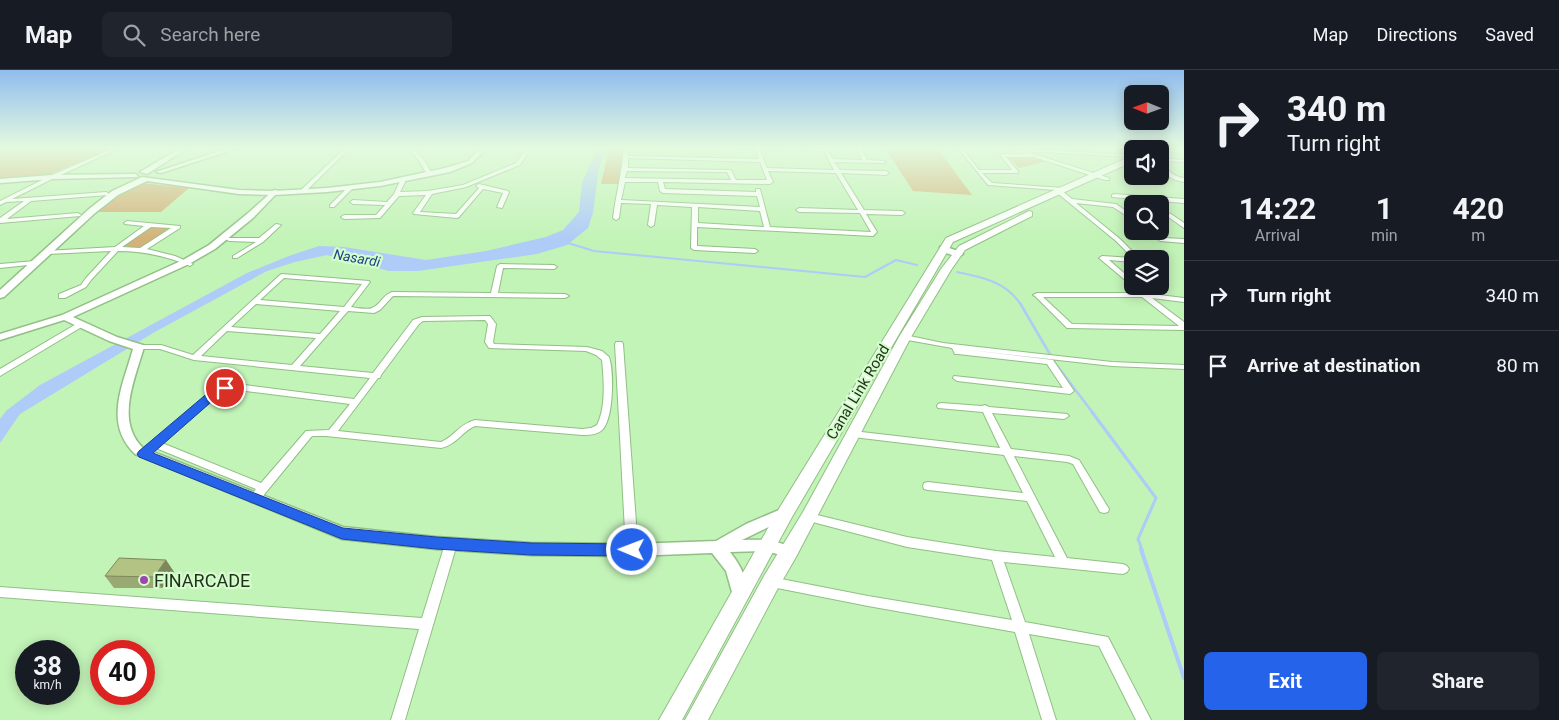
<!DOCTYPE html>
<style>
body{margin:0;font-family:Roboto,sans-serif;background:#20242c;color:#f1f3f6;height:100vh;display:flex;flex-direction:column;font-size:19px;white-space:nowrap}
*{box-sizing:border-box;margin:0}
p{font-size:16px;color:#9ea1a6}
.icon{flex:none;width:28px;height:28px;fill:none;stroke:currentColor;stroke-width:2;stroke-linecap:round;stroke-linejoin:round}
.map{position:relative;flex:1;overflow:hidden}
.drawer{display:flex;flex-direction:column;background:#171b24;width:375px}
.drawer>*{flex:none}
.banner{background:#171b24;color:#f1f3f6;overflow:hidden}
.needle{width:32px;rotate:271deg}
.buttons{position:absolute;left:1124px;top:15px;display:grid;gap:10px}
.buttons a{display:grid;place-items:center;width:45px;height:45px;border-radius:8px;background:#171b24;box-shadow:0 2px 12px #0003;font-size:25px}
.speed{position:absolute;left:15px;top:570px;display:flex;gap:10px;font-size:25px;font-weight:700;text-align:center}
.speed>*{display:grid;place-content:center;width:65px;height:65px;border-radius:50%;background:#171b24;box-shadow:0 2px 12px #0003;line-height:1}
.speed small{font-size:12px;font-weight:400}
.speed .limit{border:8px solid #d22;background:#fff;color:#111}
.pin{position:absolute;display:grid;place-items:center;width:42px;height:42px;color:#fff;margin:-21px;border:2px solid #fff;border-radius:50%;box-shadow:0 1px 5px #0007}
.me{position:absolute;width:55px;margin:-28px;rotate:271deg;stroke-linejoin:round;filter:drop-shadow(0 0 4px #0008)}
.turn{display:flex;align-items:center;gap:18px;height:105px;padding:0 20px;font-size:22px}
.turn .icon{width:65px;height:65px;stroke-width:2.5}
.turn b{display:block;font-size:35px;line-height:42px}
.eta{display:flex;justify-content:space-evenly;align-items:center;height:85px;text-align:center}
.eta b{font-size:30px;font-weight:700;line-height:35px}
.action{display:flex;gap:10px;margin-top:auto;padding:10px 20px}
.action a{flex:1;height:58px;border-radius:8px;background:#2563eb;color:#fff;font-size:20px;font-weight:700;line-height:58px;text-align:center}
.action a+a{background:#20242c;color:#f1f3f6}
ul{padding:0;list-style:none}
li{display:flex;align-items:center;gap:15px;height:70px;padding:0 20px;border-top:1px solid #363941}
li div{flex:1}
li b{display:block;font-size:19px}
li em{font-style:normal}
header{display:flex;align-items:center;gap:30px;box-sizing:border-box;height:70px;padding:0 25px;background:#171b24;border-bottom:1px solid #363941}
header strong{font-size:24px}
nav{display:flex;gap:28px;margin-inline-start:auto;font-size:18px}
.search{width:350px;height:45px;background:#20242c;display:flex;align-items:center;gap:12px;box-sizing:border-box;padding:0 18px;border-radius:8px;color:#9ea1a6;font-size:19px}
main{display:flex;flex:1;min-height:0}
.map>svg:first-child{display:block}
</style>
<header>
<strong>Map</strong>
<div class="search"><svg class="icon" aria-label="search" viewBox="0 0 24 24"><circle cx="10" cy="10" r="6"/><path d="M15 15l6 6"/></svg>Search here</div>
<nav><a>Map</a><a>Directions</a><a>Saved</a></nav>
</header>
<main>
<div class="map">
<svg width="1184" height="650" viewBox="0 0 1184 650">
<rect width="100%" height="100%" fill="#c2f3b7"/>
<!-- green -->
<path fill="#d4b279" d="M0 78H114L50 104 0 109Z
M609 78H623L619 114H601Z
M885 78H937L972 125 913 121Z
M1007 86 1033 87 1047 91 1019 98Z
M143 113 189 118 161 142H94L125 120Z
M148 157H179C172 166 151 178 139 178 133 178 127 176 122 175Z"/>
<!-- water -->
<path fill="#afcbf7" d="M597 78H606L599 98 593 143 588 158 567 175 537 184 418 201H389L327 185 295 192 267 201 153 263 20 344 0 373V349L6 341 40 315 247 203 289 186 319 176 344 177 426 190 486 181 546 167 563 160 579 142 582 113Z"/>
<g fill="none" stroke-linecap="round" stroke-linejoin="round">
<!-- stream-far3 -->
<path stroke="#afcbf7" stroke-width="2" d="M568 173 594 181 865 207 896 190 917 195
M957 202C982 207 1007 212 1021 235"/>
<!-- stream-far2 -->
<path stroke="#afcbf7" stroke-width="2.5" d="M1020 233 1055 293 1093 343"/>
<!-- stream-far1 -->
<path stroke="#afcbf7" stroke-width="3" d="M1092 342 1156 428 1138 469 1142 480"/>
<!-- stream -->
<path stroke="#afcbf7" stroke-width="4" d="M1141 479 1184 608"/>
<!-- minor casing -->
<g stroke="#91bf85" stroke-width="2">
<path id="minor" d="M114 78H120L54 108 12 129 106 122 108 123V125L31 131 7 149 78 143 81 145 80 146 0 153V148L24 131 6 132 0 135V131L50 106Z
M345 78H350L304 123H300V121Z
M408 78H413L424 90 431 102 430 103H426L420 92Z
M527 78H531L520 95 466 117 432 124 420 142 456 144 479 118 476 116 479 114 508 121 509 122 502 138 497 137 503 123 483 119 459 147 457 148 414 144 413 143 426 125 399 126 380 148 344 149 341 147 344 145H376L385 135 353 134 350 132 353 130 387 132 394 124 401 109 406 110 400 122 428 121 463 115 516 93Z
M624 78H628V86L759 89 755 80 741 79 739 78H826L833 89 862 90 857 78H861L867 90 884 91 886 92 884 93 834 92 840 100 886 101 889 103 886 105 841 103 864 140 902 141 905 143 902 145 866 144 877 162 873 166 697 157V176L755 179 758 181 755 183 694 180 691 178 692 137 657 135 654 155 651 157 648 155 651 134 621 133 619 148 616 150 613 148C616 124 622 102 624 78ZM760 80 824 81 834 100 767 98ZM628 88 760 92 767 110H736L731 100H729L628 98ZM627 101 727 102 731 110 625 108ZM768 101 836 103 858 140 799 138 796 140 799 142 860 143 871 162 770 157 760 119H756V122L665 119 663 112 770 114 773 112ZM625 112H658L660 121 663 123 757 126 760 137 621 130ZM698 137 760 141 764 157 698 153Z
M958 78H962L979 100H1012L1000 85 1002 84H1025L1008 78H1015L1109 108V110H1105L1034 87H1006L1018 101V103H982L992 113 1064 118V120H1061L1072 129 1116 134 1132 145V149L1130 148 1113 137 1076 133 1120 169 1140 189H1132V192L1109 190 1132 210V215L1130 214 1099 188 1102 186 1133 188 1116 171 1056 122V120L988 115Z
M1026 79 1132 85V87L1024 81V79Z
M1160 88 1184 90V92L1165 91 1163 93C1168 101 1174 107 1184 108V112C1170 110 1160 102 1160 88Z
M348 117 353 118 334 137H330V135Z
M1114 124 1184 129V133L1112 127V125Z
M1160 141 1171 144 1184 153V158L1167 146 1160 145Z
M127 151 180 156V158L147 179 175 186 193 194 190 196 188 195C165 186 143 181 118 181L91 210 86 217 65 228H59V224L81 215 86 208 111 181 47 184 45 183V181L115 177 144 156 125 154 124 153ZM151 157 171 158 140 178 122 177Z
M276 154 281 155 263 172 237 188H233V186L256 172 229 171 226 169 227 168H259Z
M1148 161H1155L1164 168 1184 169V173L1160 171Z
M35 191 38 193 37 194 0 198V194Z
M500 194 554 195 557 197 554 199 503 198 498 223 565 224 569 226 565 228 393 226 380 240 374 243 348 241 300 296 373 303 413 250 422 247 487 246H490L496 254 493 272 494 274 587 277 602 281 609 287C614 301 614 351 601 361 596 365 588 365 582 365L475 356C461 362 458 374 441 378L326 366H312L258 432 254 433 250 432 249 429 256 419 156 378C151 383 147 388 140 386L138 384 211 322 222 316 237 314 354 329 370 308 194 290 160 279H136L135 277 136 275H161L193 285 280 205 282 204 369 211 370 212 351 237C357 238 367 240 372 238 380 235 383 225 392 222L491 223 497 196ZM284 208 362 214 344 237 260 230ZM256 234 340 241 320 264 231 257ZM485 250 488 254 485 272 489 278 586 281 596 285 602 290C604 310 606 337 597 355L591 358 582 359 475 350C458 355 455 366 441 372L338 361 378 308H380L381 305 419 254 423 251ZM227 261 316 268 292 295 201 286ZM237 320 350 334 329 360 306 361 261 413 162 373 217 326 227 321Z
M1037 223H1143L1184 228V232L1152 228 1184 252V260L1067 258 1035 226 1033 225ZM1043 227H1142L1179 256 1072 254Z
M78 253H84L85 255 0 306V299Z
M902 265H905L943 273 1112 292 1184 295V299L1112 296 960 279 1053 290 1074 321 1070 324 957 311 953 308 954 306 1063 318 1047 294 958 284H955L952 278 902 269 901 267Z
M616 272H622L623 274 638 480 636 483 632 485 628 483 626 480 615 274Z
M941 333 982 336 985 335 989 337 1067 344 1069 346 1064 349 992 343 1011 379 1069 386 1079 390 1109 439 1108 442 1104 443 1100 442 1073 394 1067 392 1014 386 1067 488 1123 494 1127 496 1129 499 1127 502 1123 504 1004 492 1025 552 1108 567 1151 650H1136L1099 576 1029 564 1056 650H1042L1015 562 868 536 767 516 765 512 767 508 771 507 868 526 1012 550 992 490 907 477 809 451 805 450 804 447 805 444 809 443 907 467 996 481 1055 487 1027 431 928 420 924 419 923 416 924 413 928 412 1023 423 1004 385 853 367 848 364 853 361 1000 378 983 342 938 338 937 336 938 334Z
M451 469 455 471 457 474 405 650H391L419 559 0 527V517L422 548 445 474 447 471Z"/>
</g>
<!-- tertiary casing -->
<g stroke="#91bf85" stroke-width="3">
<path id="tertiary" d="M229 78H238L161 103 156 102Z
M135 104 138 106 137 107 52 109 0 113V109L52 105Z
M274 120 279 121 253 148 215 179 189 194 73 247 117 267 143 275 144 277C135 309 115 351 143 378L343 457 436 467 531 473 632 474 716 471 746 454 786 437 791 438 793 442 791 446 742 470C765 469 774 470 795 478L797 482 795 486 790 488 767 481 730 482C739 493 752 514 744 529L739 531 734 529 726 501 712 483 632 486 531 485 436 479 342 469 135 384C103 353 123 315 133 279L109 271 64 250 0 270V264L62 245 183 190 209 175 247 144Z"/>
</g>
<!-- secondary casing -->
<g stroke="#91bf85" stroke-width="3">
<path id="secondary" d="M180 78H188L147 104 140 102Z
M480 78H487L472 93 450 102 380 116 327 122 274 125 239 124 147 111 118 125 95 143 4 227 0 228V220L89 139 112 121 142 107 239 120 274 121 327 118 380 112 445 98 468 91Z
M943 176 961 182 963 184 958 187 940 181V177Z"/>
</g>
<!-- primary casing -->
<g stroke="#91bf85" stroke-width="2">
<path id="primary" d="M1144 78H1152L1144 79Z
M1164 78 1163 82H1160V79H1156Z
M1129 87H1132V92L953 172 792 447 682 650H659L780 437 946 168Z
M1029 141 1032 142V146L965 180 951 200 911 267 796 487 778 518 708 650H685L764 506 803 442 899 267 941 199 959 176Z"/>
</g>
<!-- minor -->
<use href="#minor" fill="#fff" fill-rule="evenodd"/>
<!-- tertiary -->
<use href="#tertiary" fill="#fff" fill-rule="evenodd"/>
<!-- secondary -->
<use href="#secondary" fill="#fff" fill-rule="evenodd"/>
<!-- primary -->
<use href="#primary" fill="#fff" fill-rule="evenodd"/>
</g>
<!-- wall -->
<path fill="#9aa872" d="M166 490 174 502 162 518H114L105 506Z"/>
<!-- shaded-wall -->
<path fill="#7d885c" d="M166 490 174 502 162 518 154 507Z"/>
<!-- building -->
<path fill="#b3c384" stroke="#7d885c" d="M119 488 166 490 154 507 105 506Z"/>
<!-- sky -->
<linearGradient id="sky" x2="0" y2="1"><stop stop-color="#91bdee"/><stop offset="0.46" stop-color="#e4fadf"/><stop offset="1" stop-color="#e4fadf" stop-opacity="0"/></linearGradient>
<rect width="1184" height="169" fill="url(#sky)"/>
<!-- route -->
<path fill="#2563eb" stroke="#184099" d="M225 315 230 318 218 326 153 383 343 458 436 467 531 473 632 474 637 476 639 480 637 484 632 486 531 485 436 479 342 469 139 387 137 384 139 381 210 321Z"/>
<!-- markers -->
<circle fill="#9d46b2" stroke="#d6fdcd" stroke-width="2" cx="144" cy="510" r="5"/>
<g text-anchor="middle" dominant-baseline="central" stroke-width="4.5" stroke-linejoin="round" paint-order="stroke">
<!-- far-water labels -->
<g font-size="14" font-style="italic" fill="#1c4483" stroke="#d6fdcd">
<text transform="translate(357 188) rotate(10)">Nasardi</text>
</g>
<!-- street labels -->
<g font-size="15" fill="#1e311a" stroke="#d6fdcd">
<text transform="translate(858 322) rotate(-59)">Canal Link Road</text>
</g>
<!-- near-poi labels -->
<g font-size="18" fill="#1e311a" stroke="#d6fdcd" text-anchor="start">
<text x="154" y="510">FINARCADE</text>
</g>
</g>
</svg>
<div class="buttons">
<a><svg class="needle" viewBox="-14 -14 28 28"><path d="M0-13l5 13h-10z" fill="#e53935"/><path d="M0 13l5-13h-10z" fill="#9ea1a6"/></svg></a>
<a><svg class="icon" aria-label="sound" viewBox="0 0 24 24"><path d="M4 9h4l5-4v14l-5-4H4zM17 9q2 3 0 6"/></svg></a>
<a><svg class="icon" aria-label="search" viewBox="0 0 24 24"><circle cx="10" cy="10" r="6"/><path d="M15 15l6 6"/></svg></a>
<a><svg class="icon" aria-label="layers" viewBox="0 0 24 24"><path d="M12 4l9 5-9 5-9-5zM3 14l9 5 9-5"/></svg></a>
</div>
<div class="speed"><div>38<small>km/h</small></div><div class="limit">40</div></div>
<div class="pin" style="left:225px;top:318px;background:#d93025"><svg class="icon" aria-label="arrive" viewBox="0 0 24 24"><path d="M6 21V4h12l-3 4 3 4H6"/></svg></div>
<svg class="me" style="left:632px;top:480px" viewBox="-20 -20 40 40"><circle r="17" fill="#2563eb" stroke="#fff" stroke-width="3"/><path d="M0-11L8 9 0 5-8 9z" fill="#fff"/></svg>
</div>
<section class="drawer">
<div class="banner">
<div class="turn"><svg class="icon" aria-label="right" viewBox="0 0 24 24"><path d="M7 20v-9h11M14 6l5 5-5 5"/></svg><div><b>340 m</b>Turn right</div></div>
</div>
<div class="eta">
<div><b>14:22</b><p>Arrival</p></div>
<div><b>1</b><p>min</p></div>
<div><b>420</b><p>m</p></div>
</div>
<ul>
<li><svg class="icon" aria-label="right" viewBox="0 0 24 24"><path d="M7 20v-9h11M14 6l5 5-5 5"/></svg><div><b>Turn right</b></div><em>340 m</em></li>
<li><svg class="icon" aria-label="arrive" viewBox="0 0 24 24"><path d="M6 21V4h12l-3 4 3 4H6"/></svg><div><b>Arrive at destination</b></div><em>80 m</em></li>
</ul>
<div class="action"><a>Exit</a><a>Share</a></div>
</section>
</main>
